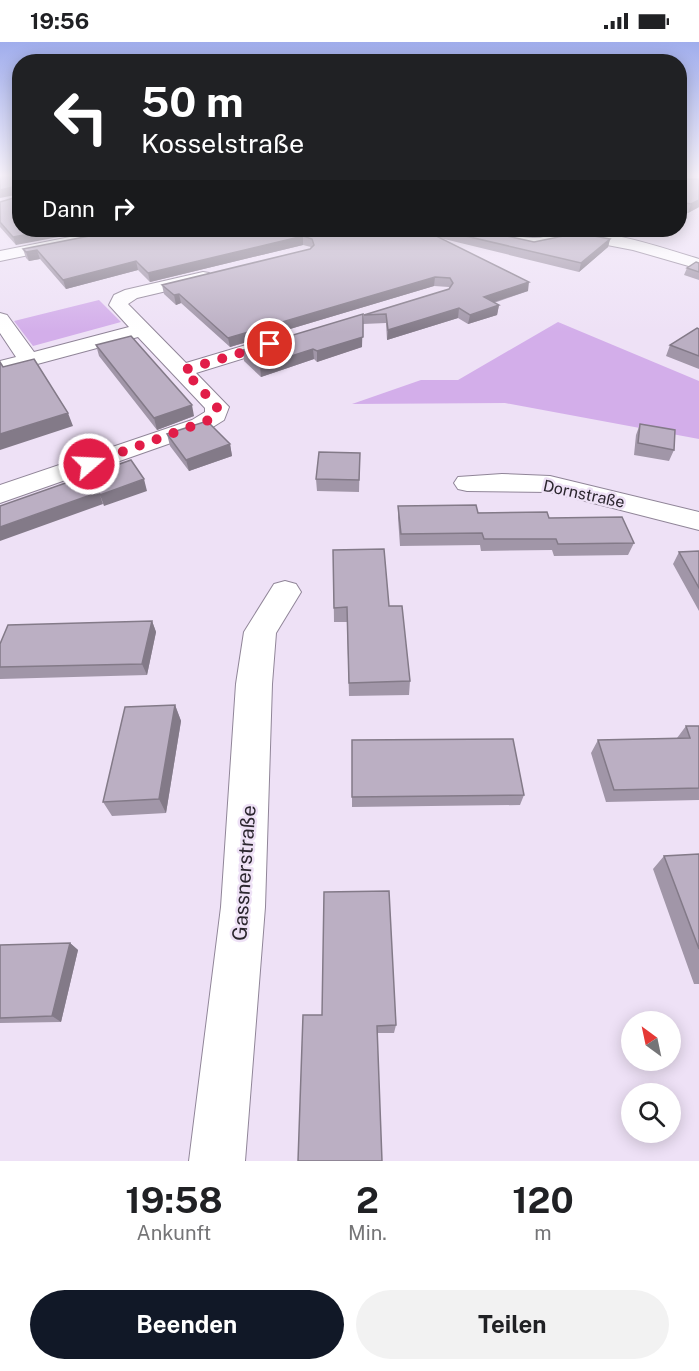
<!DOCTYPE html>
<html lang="de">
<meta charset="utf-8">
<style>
body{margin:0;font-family:"Public Sans",sans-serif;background:#f2f2f2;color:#202124;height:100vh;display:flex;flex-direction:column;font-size:22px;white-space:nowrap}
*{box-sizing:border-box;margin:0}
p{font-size:20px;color:#757577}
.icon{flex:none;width:33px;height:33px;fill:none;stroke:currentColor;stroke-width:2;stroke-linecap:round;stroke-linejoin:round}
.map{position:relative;height:1119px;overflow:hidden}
.sheet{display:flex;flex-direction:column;background:#fff;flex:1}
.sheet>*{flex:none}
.guide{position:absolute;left:12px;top:12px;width:675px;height:183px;border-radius:24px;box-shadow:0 3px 15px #0003;background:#202124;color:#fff;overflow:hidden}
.needle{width:39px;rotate:327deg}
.fabs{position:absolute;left:621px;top:969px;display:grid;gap:12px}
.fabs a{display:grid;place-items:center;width:60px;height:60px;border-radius:50%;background:#fff;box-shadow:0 3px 15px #0003;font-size:30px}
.pin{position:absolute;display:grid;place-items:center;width:51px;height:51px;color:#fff;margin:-26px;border:3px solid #fff;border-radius:50%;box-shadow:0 2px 6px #0007}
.me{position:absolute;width:66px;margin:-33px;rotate:71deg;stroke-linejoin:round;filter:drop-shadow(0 0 4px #0008)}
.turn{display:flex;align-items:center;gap:21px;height:126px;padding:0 30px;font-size:27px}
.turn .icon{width:78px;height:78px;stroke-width:2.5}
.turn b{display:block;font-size:42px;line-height:51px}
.then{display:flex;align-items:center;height:57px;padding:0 30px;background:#0003;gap:12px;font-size:22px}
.eta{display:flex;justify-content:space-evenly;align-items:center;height:102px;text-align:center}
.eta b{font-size:36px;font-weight:700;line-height:42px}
.button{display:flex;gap:12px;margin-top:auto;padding:12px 30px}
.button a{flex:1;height:69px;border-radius:36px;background:#111827;color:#fff;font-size:24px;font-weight:700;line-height:69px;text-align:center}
.button a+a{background:#f2f2f2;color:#202124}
.status{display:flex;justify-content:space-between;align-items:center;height:42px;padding:0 30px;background:#fff;direction:ltr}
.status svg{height:16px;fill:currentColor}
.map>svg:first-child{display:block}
</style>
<div class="status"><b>19:56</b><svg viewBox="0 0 49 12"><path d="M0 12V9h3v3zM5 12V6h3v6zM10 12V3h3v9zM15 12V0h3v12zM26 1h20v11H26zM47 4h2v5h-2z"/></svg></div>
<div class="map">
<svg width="699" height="1119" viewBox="0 0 699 1119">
<rect width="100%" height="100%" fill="#eee1f6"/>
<!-- green -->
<path fill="#d3aeea" d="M99 258 121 280 33 304 14 279Z
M558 280 699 339V397L505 361 352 362 421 338H458Z"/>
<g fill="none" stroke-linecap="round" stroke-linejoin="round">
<!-- street casing -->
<g stroke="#908598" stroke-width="2">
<path id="street" d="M105 188H133L125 193 0 219V209Z
M464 188C488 185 509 195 533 196 548 197 561 186 577 188 618 191 660 205 699 217V227L633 208 576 197 533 206 467 191Z
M203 230 209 231 212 235 209 239 137 256 128 262 186 321 283 292 290 294 293 298 290 302 196 331 229 365 224 378 208 388 0 461V443L192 378 205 370V366L138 295 0 332V319L16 315 0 291V271L7 273 34 310 129 285 109 263 114 253 125 248Z
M502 432 550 434 699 470V488L550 450 467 449 458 447 454 441 458 435Z
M285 539 296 542 301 550 276 591 272 642 265 865 245 1119H189L221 865 236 642 244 590 274 542Z"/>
</g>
<!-- street -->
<use href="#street" fill="#fff" fill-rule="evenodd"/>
</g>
<!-- wall -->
<path fill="#a196a8" d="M680 133H699H681V137H699V165L688 171 680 169Z
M20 154 16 203 0 185V160Z
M120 188H480L534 200 610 197 608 205 579 230 440 196 528 249 494 261 499 263 497 273 468 282 458 276 387 298 386 281 363 282 364 273 449 247 450 246 449 245 434 244 230 305 181 261 176 263 164 252 162 243 310 207 311 205 303 203 150 240 138 228 66 247 40 217 29 219 26 216 23 207Z
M494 188H560L533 194Z
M587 188H627L621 193Z
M637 188H654L651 190Z
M699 221V238L684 233 687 226Z
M699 287V327L666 314 670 303Z
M96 303 194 374 157 388 99 314Z
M362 305 317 320 314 317 261 335 244 319 243 308Z
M640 382 674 408 669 419 634 413 636 393Z
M167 392 230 402 232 414 189 429 170 404Z
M360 411 359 450 317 449 316 437Z
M398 464 549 476 634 501 628 513 554 514 552 508 481 509 480 503 400 504 398 476Z
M333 508 389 564 410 639 409 653 349 654 347 580H334Z
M699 509V569L673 522 679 510Z
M152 579 156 590 147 633 0 637V602Z
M175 663 181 679 166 771 112 774 103 760Z
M686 684H699V758L606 760 591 711 598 698 677 696Z
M352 698 524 753 520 763 352 765Z
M699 812V942H694L653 827 664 814Z
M70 901 78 908 61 980 0 981V903Z
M303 973 396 983 394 991H377Z"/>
<!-- shaded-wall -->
<path fill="#837a88" d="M17 144 20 152 0 156V148Z
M699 158V165L688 171 691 162Z
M51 188H96L16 203 13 195Z
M534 188H560L533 194Z
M303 194V203L150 240 148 231Z
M610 197 608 205 579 230 581 221Z
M37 208 40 217 29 219 26 210Z
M136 219 138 228 66 247 63 238Z
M435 235 434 244 230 305 228 296Z
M529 240 528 249 482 264 484 255Z
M179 252 181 261 176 263 174 253Z
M499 263 497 273 468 282 470 273Z
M459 266 458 276 387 298 388 288Z
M363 272 362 305 317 320V309Z
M313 307 314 317 261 335 260 324Z
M192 363 194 374 157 388 154 376Z
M68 371 73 384 0 408V392Z
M230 402 232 414 189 429 186 418Z
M144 437 147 449 104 464 100 453Z
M99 450 103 462 0 499V485Z
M152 579 156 590 147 633 142 622Z
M175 663 181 679 166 771 159 757Z
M70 901 78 908 61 980 52 974Z"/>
<!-- building -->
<path fill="#bbafc3" stroke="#837a88" stroke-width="1.5" d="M0 133H20V146L17 144 0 148Z
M680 133H681V137H699V158L691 162 680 160Z
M20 154V188H51L13 195 0 180V160Z
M120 188H439L436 194 529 240 484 255 499 263 470 273 459 266 388 288 386 272 364 273 449 247 453 241 450 236 435 235 228 296 179 252 174 253 162 243 310 207 314 203 312 197 303 194 148 231 136 219 63 238 37 208 26 210 23 207Z
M440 188H480L534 200 578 191 610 197 581 221Z
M696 220 699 221V230L687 226Z
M363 272V295L317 309 313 307 260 324 243 308Z
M697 286 699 287V314L670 303Z
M131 294 192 363 154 376 96 303Z
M34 317 68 371 0 392V320L3 325Z
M207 379 230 402 186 418 167 392Z
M640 382 675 388 674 408 638 401Z
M319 410 360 411 359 438 316 437Z
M131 418 144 437 100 453 99 450 0 485V464Z
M476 463 478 471 547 470 549 476 622 475 634 501 558 502 556 497H484L482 491 401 492 398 464Z
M384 507 389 564H402L410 639 349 641 347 565 334 566 333 508Z
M699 509V546L679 510Z
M152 579 142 622 0 625V602L8 583Z
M175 663 159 757 103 760 125 665Z
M686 684H699V746L614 748 598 698 690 696Z
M513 697 524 753 352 755V698Z
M699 812V907L664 814Z
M389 849 396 983 377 984 382 1119H298L303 973H322L324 850Z
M70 901 52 974 0 976V903Z"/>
<!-- sky -->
<linearGradient id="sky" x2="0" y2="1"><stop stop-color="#a0adec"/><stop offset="0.46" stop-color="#f7f2fb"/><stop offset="1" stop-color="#f7f2fb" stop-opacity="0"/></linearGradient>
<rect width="699" height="290" fill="url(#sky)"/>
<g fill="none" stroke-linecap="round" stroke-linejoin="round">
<!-- route -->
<path stroke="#e11d48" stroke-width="10" stroke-dasharray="0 18" d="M89 422 209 378 216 373 217 365 184 328 270 302"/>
</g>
<g text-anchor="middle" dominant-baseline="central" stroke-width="5" stroke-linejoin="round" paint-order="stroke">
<!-- street labels -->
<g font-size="16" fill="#2b262e" stroke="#eee1f6">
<text transform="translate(584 452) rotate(12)">Dornstraße</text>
</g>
<!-- near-street labels -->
<g font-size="20" fill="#2b262e" stroke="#eee1f6">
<text transform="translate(244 831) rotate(-86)">Gassnerstraße</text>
</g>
</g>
</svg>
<div class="fabs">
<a><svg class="needle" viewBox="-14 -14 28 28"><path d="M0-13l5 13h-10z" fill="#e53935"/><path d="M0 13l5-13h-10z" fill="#757577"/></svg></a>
<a><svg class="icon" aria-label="search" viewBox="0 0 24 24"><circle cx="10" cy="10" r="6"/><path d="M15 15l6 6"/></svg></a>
</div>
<div class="pin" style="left:270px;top:302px;background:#d93025"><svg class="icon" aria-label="arrive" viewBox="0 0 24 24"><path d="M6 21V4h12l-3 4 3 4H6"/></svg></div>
<svg class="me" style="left:89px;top:422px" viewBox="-20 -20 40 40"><circle r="17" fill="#e11d48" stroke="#fff" stroke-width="3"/><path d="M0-11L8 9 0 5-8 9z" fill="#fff"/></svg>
<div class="guide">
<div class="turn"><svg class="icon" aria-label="left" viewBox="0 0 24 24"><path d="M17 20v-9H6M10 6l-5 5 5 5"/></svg><div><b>50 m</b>Kosselstraße</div></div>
<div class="then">Dann<svg class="icon" aria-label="right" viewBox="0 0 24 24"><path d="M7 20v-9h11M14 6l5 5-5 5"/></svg></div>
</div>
</div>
<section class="sheet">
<div class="eta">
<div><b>19:58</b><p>Ankunft</p></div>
<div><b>2</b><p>Min.</p></div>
<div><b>120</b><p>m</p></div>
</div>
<div class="button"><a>Beenden</a><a>Teilen</a></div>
</section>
